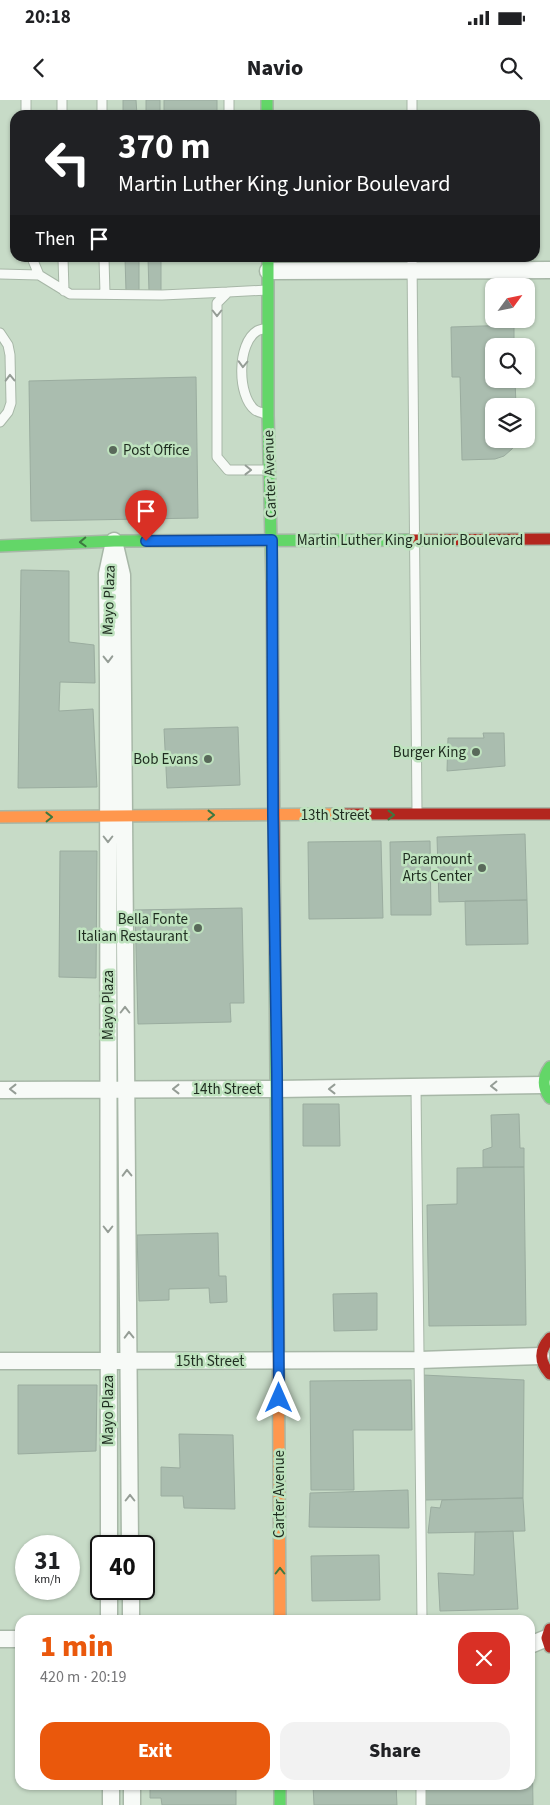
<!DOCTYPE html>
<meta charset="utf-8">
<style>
body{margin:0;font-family:"Source Sans 3",sans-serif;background:#f2f2f2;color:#202124;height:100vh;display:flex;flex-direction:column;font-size:19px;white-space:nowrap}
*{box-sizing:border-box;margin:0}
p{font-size:16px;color:#757577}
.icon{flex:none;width:28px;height:28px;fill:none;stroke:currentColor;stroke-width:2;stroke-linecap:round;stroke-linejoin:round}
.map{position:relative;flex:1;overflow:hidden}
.drawer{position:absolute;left:15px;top:1515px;width:520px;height:175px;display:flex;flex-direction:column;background:#fff;border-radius:15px;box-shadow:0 1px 4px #0004}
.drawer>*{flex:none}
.hud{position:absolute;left:10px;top:10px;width:530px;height:152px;border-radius:15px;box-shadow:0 1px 4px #0004;background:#202124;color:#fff;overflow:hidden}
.needle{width:32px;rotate:57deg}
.fabs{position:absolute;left:485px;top:178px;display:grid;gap:10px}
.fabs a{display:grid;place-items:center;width:50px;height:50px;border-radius:10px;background:#fff;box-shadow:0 1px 4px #0004;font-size:25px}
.speed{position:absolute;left:15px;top:1435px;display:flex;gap:10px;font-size:25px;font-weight:700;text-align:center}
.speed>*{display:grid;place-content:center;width:65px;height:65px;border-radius:50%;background:#fff;box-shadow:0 1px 4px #0004;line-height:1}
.speed small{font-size:12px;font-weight:400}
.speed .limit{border:2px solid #111;border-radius:8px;background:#fff;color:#111}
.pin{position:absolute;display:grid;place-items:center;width:42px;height:42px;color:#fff;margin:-51px -21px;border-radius:50% 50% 50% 0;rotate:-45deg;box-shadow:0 0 5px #0007}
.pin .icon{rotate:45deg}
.me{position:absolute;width:55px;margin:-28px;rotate:0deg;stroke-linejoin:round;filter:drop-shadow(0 0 4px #0008)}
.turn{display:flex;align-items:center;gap:18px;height:105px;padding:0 25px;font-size:22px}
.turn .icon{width:65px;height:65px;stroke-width:2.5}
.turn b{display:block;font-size:35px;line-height:42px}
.then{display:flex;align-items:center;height:48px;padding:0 25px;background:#0003;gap:10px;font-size:19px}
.round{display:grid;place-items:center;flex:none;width:52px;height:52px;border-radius:15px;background:#f2f2f2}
.summary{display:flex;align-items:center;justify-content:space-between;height:85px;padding:0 25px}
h1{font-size:30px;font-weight:800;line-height:38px;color:#ea580c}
.cta{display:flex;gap:10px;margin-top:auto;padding:10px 25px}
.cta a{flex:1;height:58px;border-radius:15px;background:#ea580c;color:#fff;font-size:20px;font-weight:800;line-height:58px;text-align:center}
.cta a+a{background:#f2f2f2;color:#202124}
.status{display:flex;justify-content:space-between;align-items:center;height:35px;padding:0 25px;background:#fff;direction:ltr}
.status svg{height:14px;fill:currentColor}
header{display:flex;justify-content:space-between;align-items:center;height:65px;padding:0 25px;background:#fff;font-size:22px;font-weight:800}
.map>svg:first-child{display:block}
</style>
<div class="status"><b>20:18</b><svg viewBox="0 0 49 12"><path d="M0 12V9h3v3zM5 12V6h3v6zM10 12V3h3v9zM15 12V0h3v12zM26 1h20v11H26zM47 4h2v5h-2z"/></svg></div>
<header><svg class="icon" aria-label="back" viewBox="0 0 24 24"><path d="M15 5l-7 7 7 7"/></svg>Navio<svg class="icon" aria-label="search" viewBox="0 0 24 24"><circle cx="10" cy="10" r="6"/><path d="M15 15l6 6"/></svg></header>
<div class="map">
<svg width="550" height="1705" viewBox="0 0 550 1705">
<rect width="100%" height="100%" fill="#c7dbc7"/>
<!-- building -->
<path fill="#aabdaf" stroke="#9aac9f" d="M123 0H136L137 15H123Z
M146 0H160V15H146Z
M164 0H217V15H164Z
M125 158H139V192L126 191Z
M148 158H161V194L149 192Z
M514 225V246H494V279H515L516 306H494V339H517V341L512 349 504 356 495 359 462 360 460 277H452L451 227Z
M196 277 198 418 31 421 29 281Z
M21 470 69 471V542L94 545 95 583 60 582 59 611 93 609 97 687 18 688Z
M238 627 240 685 167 688 164 629Z
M483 633H504L505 666 447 671 448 638H484Z
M525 734 527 800 439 802 437 737Z
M381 741 383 818 309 819 308 742Z
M430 741 431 815H391L390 742Z
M60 751H97L96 878 59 877Z
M527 800 528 844 466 845 465 801Z
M242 808 244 903H230L231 922 138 924 135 810Z
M303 1004H339L340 1046H303Z
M519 1014 520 1048H524V1067H483V1050L492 1047 491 1015Z
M524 1067 526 1225 429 1226 427 1105 457 1104V1068Z
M218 1133 219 1176H226L227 1202 210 1203 209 1188 169 1189V1200L139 1201 137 1135Z
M377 1193V1230L334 1231 333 1194Z
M423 1275 524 1280 523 1398 425 1400Z
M411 1280 412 1330H353L354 1390H311L310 1281Z
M18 1285H97L96 1351 18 1354Z
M179 1334 233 1335 235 1409 184 1408 183 1396H161V1367L180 1368Z
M408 1390 409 1428 309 1427 310 1393Z
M523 1398 525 1431 428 1433 431 1407 440 1408 442 1400Z
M513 1431 518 1509 440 1511 438 1473 474 1475 475 1432Z
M379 1455 380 1500 312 1501 311 1456Z
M530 1641H532L533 1705H425V1685H530Z
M150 1685H236V1705H162L161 1698H150Z
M313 1685H396L397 1705H314Z"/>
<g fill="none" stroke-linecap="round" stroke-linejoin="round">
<!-- lane casing -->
<g stroke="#a7b7a7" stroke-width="11">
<path id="lane" d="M26 0V15
M62 0V15
M102 0V15
M229 0V15
M412 0V15
M32 158 39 175 70 194 162 195 228 192
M63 158 64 191
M104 158 105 194
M412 158 417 712
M0 174 39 175
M268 190 228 192 217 203V357L228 370H269
M0 233 8 245 10 255 11 303 8 312 0 322
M266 314C263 313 258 312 255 310 237 296 237 243 257 231 260 229 265 229 268 228
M416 988 422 1520
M421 1705V1685"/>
</g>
<!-- street casing -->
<g stroke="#a7b7a7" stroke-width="19">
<path id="street" d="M268 171 550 170
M114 441 122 475 130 1446
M0 990 277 989 543 985
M0 1261 419 1260 541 1256
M109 1446 108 582 107 474 113 446
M109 1489V1520
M131 1489V1520
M0 1539H20
M530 1545 547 1538
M111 1685V1705
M132 1685V1705"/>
</g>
<!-- fast casing -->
<g stroke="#a7b7a7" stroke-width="14">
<path id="fast" d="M267 0V15
M268 158V315L272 482
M0 446 114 441 411 440
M275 854 278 1210
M550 967C542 978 542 987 550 998
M280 1685V1705"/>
</g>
<!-- slow casing -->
<g stroke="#a7b7a7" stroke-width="14">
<path id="slow" d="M0 717 343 714
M278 1210 280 1520"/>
</g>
<!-- jam casing -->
<g stroke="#a7b7a7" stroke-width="14">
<path id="jam" d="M411 440 550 439
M272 482 275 854
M343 714H550
M550 1238C539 1250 539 1262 550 1274
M550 1529 547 1538 550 1547"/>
</g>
<!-- lane -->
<use href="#lane" stroke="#f7faf7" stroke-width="9"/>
<!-- street -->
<use href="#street" stroke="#f7faf7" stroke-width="16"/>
<!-- fast -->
<use href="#fast" stroke="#63d668" stroke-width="11"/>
<!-- slow -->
<use href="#slow" stroke="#ff974d" stroke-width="11"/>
<!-- jam -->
<use href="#jam" stroke="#b3261e" stroke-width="11"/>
</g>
<!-- one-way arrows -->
<defs><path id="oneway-chevron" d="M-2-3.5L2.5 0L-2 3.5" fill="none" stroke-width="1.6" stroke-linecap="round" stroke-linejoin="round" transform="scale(1.25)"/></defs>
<g stroke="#959d96">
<use href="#oneway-chevron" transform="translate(217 213) rotate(90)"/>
<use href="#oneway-chevron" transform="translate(243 264) rotate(92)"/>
<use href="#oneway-chevron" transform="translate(10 278) rotate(-91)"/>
<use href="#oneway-chevron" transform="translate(248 370) rotate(1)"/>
<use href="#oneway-chevron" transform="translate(108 559) rotate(89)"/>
<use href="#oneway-chevron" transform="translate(108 739) rotate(90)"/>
<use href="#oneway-chevron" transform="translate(125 910) rotate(-90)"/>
<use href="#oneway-chevron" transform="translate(494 986) rotate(179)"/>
<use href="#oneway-chevron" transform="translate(13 989) rotate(180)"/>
<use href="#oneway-chevron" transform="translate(176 989) rotate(-180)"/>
<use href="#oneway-chevron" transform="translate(332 989) rotate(180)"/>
<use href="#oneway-chevron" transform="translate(127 1073) rotate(-91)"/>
<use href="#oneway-chevron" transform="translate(108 1129) rotate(90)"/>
<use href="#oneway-chevron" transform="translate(129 1235) rotate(-91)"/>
<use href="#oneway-chevron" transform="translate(130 1398) rotate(-90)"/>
</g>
<g stroke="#3d7840">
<use href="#oneway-chevron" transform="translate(83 442) rotate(178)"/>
<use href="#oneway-chevron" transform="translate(211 715)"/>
<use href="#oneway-chevron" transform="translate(391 715)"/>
<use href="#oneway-chevron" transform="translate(49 717) rotate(-1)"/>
<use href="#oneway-chevron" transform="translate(280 1471) rotate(-90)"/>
</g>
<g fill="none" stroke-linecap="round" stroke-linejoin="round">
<!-- route casing -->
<g stroke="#114b97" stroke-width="12">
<path id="route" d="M146 441 272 440 273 716 277 974 279 1298"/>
</g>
<!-- route -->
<use href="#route" stroke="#1a73e8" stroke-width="9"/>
</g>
<!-- markers -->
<g fill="#59695a" stroke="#bfe3bf" stroke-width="2">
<circle cx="113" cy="350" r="5"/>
<circle cx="476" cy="652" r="5"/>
<circle cx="208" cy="659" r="5"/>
<circle cx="482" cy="768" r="5"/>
<circle cx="198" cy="828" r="5"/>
</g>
<g text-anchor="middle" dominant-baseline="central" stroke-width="5" stroke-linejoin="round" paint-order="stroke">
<!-- poi labels -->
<g font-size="15" fill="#1e2c1f" stroke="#bfe3bf" text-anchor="end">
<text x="123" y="350" text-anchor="start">Post Office</text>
<text x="466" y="652">Burger King</text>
<text x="198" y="659">Bob Evans</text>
<text x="472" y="759">Paramount<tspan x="472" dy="17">Arts Center</tspan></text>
<text x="188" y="819">Bella Fonte<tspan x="188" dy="17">Italian Restaurant</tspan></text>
</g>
<!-- street labels -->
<g font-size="15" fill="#1e2c1f" stroke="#bfe3bf">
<text transform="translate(270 374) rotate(-92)">Carter Avenue</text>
<text x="410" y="440">Martin Luther King Junior Boulevard</text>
<text transform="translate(109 500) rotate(-88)">Mayo Plaza</text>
<text x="335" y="715">13th Street</text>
<text transform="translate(108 905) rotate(-90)">Mayo Plaza</text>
<text x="227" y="989">14th Street</text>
<text x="210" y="1261">15th Street</text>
<text transform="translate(108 1310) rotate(-90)">Mayo Plaza</text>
<text transform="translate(279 1394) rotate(-90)">Carter Avenue</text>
</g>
</g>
</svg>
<div class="fabs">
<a><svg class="needle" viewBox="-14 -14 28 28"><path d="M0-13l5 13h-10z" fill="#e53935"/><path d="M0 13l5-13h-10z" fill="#757577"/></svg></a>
<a><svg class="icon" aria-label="search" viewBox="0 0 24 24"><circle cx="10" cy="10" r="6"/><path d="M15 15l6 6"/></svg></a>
<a><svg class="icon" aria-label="layers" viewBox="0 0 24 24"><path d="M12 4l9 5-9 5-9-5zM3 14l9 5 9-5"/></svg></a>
</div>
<div class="speed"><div>31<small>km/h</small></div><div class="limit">40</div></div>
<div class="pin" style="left:146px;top:441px;background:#d93025"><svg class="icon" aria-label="arrive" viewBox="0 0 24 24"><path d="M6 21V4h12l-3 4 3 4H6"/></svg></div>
<svg class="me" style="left:279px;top:1298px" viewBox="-20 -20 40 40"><path d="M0-17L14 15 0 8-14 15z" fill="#1a73e8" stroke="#fff" stroke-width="4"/></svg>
<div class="hud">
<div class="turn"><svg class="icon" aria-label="left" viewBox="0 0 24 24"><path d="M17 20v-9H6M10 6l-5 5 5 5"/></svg><div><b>370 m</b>Martin Luther King Junior Boulevard</div></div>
<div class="then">Then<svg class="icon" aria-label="arrive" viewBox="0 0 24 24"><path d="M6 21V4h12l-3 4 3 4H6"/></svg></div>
</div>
<section class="drawer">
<div class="summary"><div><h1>1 min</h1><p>420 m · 20:19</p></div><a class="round" style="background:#d93025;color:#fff"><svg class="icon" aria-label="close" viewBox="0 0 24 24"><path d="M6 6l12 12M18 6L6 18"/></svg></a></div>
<div class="cta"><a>Exit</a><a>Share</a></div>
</section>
</div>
